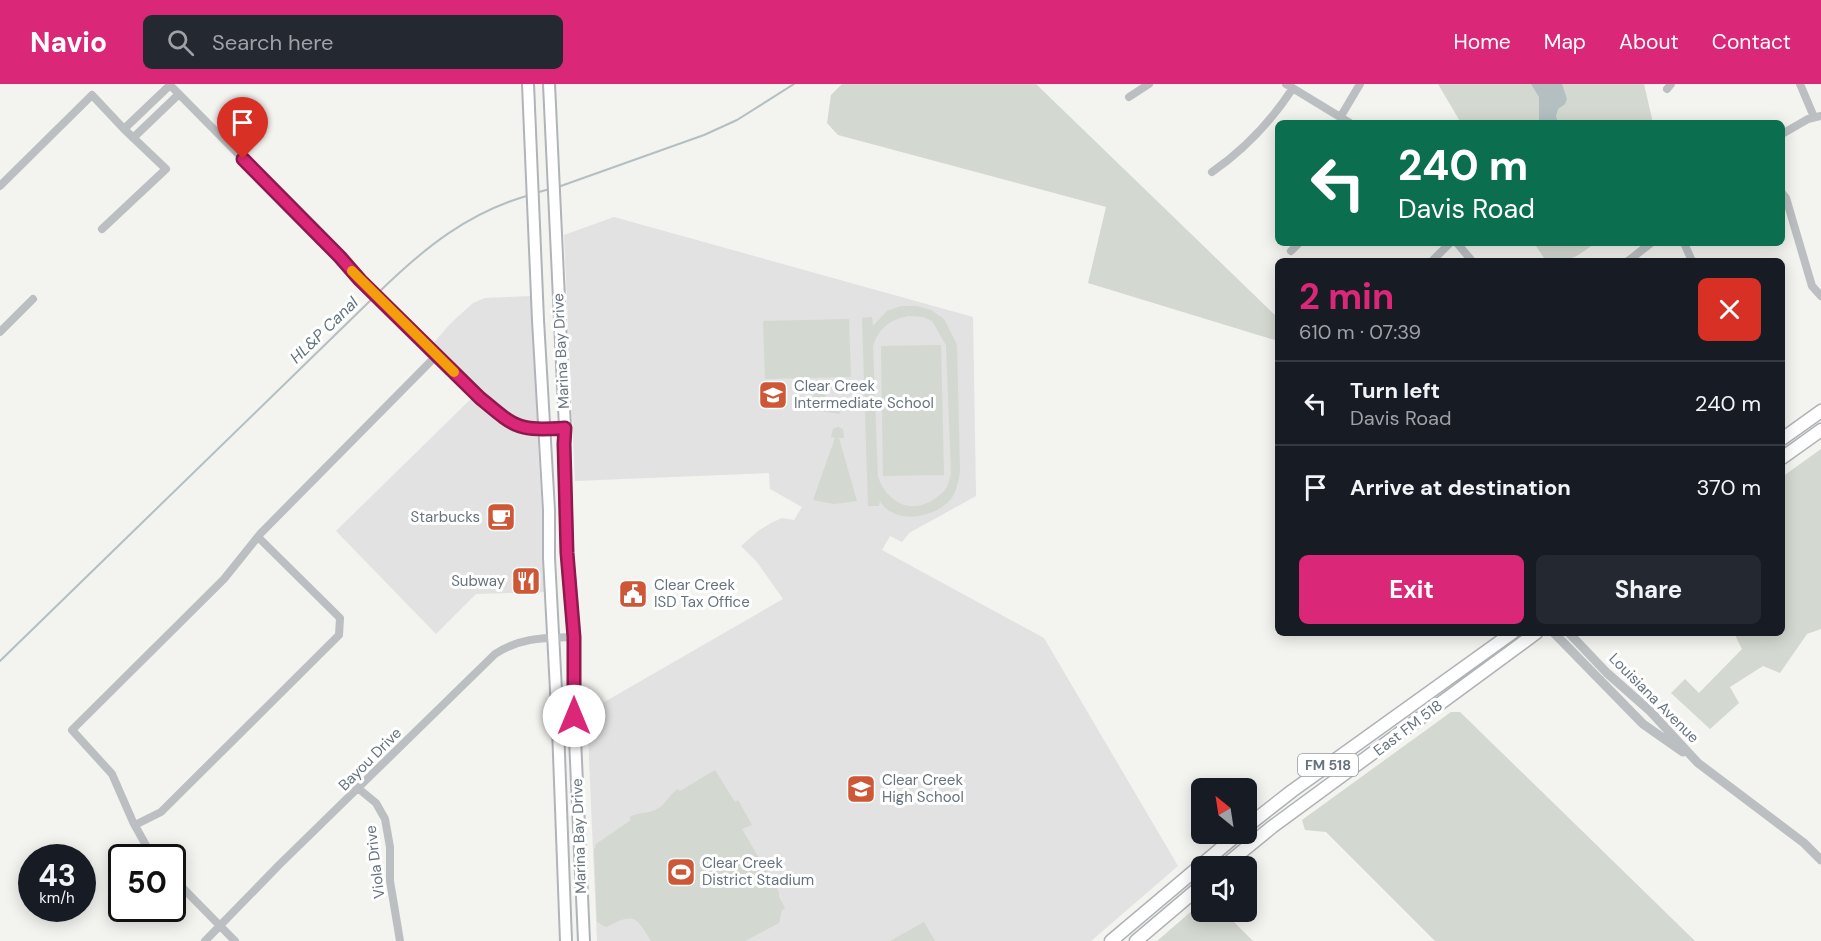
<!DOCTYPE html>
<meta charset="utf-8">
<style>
body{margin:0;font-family:"DM Sans",sans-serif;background:#242831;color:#f1f3f6;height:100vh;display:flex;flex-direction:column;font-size:22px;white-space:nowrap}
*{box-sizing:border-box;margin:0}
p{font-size:20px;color:#9ea1a6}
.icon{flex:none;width:33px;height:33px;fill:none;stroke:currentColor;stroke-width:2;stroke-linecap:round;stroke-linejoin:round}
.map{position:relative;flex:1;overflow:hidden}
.sheet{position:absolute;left:1275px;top:174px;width:510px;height:378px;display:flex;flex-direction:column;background:#171b24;border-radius:9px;box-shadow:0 3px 15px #0003}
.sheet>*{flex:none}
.top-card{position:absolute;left:1275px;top:36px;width:510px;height:126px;border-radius:9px;box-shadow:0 3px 15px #0003;background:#0b6e4f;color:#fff;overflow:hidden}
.needle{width:39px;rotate:330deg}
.controls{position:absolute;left:1191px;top:694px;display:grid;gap:12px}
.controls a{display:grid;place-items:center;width:66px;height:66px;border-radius:9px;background:#171b24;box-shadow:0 3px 15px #0003;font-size:30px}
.speed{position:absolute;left:18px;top:760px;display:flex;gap:12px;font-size:30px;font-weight:700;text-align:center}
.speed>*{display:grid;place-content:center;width:78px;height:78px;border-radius:50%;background:#171b24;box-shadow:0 3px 15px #0003;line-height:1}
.speed small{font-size:15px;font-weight:400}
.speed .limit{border:3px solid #111;border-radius:9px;background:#fff;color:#111}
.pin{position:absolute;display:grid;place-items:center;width:51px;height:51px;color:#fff;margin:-62px -26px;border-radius:50% 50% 50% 0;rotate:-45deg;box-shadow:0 0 6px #0007}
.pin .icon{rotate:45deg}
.me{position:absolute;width:66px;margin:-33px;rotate:0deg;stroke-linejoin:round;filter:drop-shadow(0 0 4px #0008)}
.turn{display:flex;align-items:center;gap:21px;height:126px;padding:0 24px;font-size:27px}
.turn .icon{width:78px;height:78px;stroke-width:2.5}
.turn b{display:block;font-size:42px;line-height:51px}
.round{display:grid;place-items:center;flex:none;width:63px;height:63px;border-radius:9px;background:#242831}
.summary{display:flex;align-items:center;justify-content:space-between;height:102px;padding:0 24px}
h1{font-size:36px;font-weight:700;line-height:45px;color:#db2777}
.primary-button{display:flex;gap:12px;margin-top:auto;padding:12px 24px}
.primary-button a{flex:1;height:69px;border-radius:9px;background:#db2777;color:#fff;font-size:24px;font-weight:700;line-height:69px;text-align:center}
.primary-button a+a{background:#242831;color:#f1f3f6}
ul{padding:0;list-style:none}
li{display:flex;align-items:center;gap:18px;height:84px;padding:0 24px;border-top:2px solid #363941}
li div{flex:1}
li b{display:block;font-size:22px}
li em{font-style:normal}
header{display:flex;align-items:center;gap:36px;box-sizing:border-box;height:84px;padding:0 30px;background:#db2777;color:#fff}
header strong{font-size:28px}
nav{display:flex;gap:33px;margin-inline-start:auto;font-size:21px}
.search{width:420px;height:54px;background:#242831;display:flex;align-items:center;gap:15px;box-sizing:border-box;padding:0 21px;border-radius:9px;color:#9ea1a6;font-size:22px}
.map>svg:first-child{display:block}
</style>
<header>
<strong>Navio</strong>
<div class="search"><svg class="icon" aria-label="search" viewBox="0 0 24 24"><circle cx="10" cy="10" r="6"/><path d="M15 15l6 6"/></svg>Search here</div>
<nav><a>Home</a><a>Map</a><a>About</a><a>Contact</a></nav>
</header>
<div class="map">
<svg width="1821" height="857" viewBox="0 0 1821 857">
<rect width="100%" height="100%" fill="#f3f3f0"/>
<!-- built -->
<path fill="#e1e2e1" d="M614 133 973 233 976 412 909 449 902 458 890 452 882 466 1044 554 1178 782 1091 857H597L587 628 783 515 757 478 741 462 758 447 771 439 782 434 794 436 802 423 770 405 769 389 575 397 564 151Z
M532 212 538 362 547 508 476 510 436 550 336 447 480 306 432 261 450 240 473 219 485 214Z"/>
<!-- green -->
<path fill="#d3d8d0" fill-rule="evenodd" d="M842 0H1036L1278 234V257L1088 199 1106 123 838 51 827 39 831 11Z
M1438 0H1644L1653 39H1461Z
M1534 159H1595C1575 174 1572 177 1546 177Z
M901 222H917L931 226 944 235 957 261 960 388C958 397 957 407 951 415 934 435 894 441 880 417L879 422H868L862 234 872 233 873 242 887 227ZM909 232 923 233 932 237 946 261 951 389C950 393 949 399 947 403 945 407 941 410 937 413 913 432 888 420 878 393L873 263C878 244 891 235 909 232Z
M849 235 851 293 765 295 763 237Z
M941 261 944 391 883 392 881 262Z
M818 305 841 326 839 330 808 325 811 315Z
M838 343 843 345 844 354H839L857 417 834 420 813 416 835 354 831 353 833 345Z
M1821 365V545L1807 550 1780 589 1763 582 1730 603 1739 619 1710 645 1671 609 1685 595 1699 609 1742 565 1734 549H1782V393Z
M1451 628H1460L1695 857H1435L1326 748 1305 746 1302 736Z
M715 686 735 718 738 716 752 741 742 745 779 808V813L785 824 782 826 779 839 745 857H651C636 831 633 829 606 843L597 838 594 767 596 760 631 736 629 733C639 728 648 730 657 725 667 720 669 710 678 705L680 707Z
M1201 819 1202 828H1224L1253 857H1157Z
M924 838 935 857H890Z"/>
<!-- water -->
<path fill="#b4bfc2" d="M1531 0H1562L1567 15 1565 20 1558 25 1556 32 1558 39H1539V13Z"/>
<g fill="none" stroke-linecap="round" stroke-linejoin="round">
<!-- stream -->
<path stroke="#b4bfc2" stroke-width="2" d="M558 103 704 51 737 36 794 0
M535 109 550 105
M378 209C423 165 468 128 530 111
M0 577 374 213"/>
<!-- secondary casing -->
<g stroke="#b0b4b8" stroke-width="14">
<path id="secondary" d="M528 0 538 236 549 426V474L558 644 566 857
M549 0 565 344 564 360 567 469 574 553V632L584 857"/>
</g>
<!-- primary casing -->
<g stroke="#afb3b6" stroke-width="15">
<path id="primary" d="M1782 355 1821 327
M1782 374 1821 346
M1246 743 1292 707 1512 549
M1223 783 1272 743 1536 549
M1111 857 1238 750
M1136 857 1202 801"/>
</g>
<!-- minor -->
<path stroke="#bbbfc1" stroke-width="8" d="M169 0 340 173C376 213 415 250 453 287 469 303 498 336 519 343 534 348 550 345 565 344
M1286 0 1350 39
M1800 0 1814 33
M1667 5 1671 0
M1129 13 1149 0
M1341 32 1360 0
M124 45 170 1
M1782 50 1808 35 1821 32
M133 54 179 10
M1212 88C1244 66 1272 36 1293 4
M0 102 92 11 124 45 166 85 102 145
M1782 109 1786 114 1812 202 1821 212
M1457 159 1472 177
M1684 159 1692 177
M1291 167 1299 159
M1432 177 1450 159
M1628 177 1651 159
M0 248 33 215
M359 705 376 719 385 735 390 763V797L400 857
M135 741 161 728 339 551 340 534 258 453
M153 774 133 738 112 690 72 646 224 495 261 449 437 271
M172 793 235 857
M205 857 279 781 495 570C521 553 544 554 574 553"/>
<!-- tertiary -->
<path stroke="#bbbfc1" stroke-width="9" d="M1554 549 1643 640 1683 668
M1569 549 1607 589 1649 626 1698 679 1804 759 1821 776"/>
<!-- secondary -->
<use href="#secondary" stroke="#fff" stroke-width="10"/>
<!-- primary -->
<use href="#primary" stroke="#fff" stroke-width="12"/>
</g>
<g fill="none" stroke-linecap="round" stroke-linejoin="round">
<!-- route casing -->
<g stroke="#8e194d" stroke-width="15">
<path id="route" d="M243 75 340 173 360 196 480 314C516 344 517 347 565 344L564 360 567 469 574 553V632"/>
</g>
<!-- route -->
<use href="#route" stroke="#db2777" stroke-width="10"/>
<!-- slow -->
<path stroke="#f59e0b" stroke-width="10" d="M352 187 454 288"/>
</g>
<!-- icons -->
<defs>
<g id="school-square" transform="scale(1.5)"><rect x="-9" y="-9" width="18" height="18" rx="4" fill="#cd5736" stroke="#fff"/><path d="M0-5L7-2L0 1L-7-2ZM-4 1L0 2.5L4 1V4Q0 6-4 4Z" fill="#fff"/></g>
<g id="cafe-square" transform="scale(1.5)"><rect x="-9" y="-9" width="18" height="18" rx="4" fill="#cd5736" stroke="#fff"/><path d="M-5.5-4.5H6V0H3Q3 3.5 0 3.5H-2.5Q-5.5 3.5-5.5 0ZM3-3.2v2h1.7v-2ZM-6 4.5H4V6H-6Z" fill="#fff"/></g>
<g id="restaurant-square" transform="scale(1.5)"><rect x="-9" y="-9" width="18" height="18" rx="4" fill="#cd5736" stroke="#fff"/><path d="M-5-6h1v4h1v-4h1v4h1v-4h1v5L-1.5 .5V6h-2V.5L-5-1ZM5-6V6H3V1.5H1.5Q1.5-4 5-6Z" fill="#fff"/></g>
<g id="civic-square" transform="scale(1.5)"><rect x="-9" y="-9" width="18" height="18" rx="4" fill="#cd5736" stroke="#fff"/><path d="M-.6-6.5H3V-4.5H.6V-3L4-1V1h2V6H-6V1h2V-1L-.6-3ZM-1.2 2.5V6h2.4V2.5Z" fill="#fff"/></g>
<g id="stadium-square" transform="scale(1.5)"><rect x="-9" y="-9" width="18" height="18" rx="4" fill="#cd5736" stroke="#fff"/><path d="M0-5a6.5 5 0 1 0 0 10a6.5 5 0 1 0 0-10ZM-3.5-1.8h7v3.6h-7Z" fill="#fff"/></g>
</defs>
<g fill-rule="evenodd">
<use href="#school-square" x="773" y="311"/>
<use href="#cafe-square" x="501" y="433"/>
<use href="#restaurant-square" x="526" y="497"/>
<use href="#civic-square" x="633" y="510"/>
<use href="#school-square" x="861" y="705"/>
<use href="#stadium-square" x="681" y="788"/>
</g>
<g text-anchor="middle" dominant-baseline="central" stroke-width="6" stroke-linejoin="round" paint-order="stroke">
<!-- shield labels -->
<rect fill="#fff" stroke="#949da4" stroke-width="1.5" x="1298" y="670" width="60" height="22" rx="4.5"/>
<g font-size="14" font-weight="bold" fill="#66737d">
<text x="1328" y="681">FM 518</text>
</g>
<!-- street labels -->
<g font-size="15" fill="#66737d" stroke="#fff">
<text transform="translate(561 267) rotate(-93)">Marina Bay Drive</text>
<text transform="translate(1654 614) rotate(45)">Louisiana Avenue</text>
<text transform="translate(1408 644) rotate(-37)">East FM 518</text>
<text transform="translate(370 675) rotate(-45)">Bayou Drive</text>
<text transform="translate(579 752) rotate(-92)">Marina Bay Drive</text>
<text transform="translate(375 778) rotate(-97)">Viola Drive</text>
</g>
<!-- poi labels -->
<g font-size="15" fill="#66737d" stroke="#fff" text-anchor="start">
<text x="794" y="302">Clear Creek<tspan x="794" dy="17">Intermediate School</tspan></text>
<text x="480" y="433" text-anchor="end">Starbucks</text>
<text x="505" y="497" text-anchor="end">Subway</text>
<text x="654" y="501">Clear Creek<tspan x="654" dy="17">ISD Tax Office</tspan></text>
<text x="882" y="696">Clear Creek<tspan x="882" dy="17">High School</tspan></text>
<text x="702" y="779">Clear Creek<tspan x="702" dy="17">District Stadium</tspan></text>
</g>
<!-- water labels -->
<g font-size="16" font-style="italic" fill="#62747b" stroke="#fff">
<text transform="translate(324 246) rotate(-44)">HL&amp;P Canal</text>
</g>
</g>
</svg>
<div class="controls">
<a><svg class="needle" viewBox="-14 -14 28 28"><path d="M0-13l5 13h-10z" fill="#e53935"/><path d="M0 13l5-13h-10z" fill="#9ea1a6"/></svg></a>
<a><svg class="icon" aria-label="sound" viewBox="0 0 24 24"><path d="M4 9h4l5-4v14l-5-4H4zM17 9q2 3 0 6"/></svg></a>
</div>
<div class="speed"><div>43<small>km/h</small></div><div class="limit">50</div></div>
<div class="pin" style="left:243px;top:75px;background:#d93025"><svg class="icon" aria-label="arrive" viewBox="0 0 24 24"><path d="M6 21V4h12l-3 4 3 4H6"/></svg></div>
<svg class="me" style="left:574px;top:632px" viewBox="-20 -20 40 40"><circle r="19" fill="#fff"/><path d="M0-13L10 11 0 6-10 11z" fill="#db2777"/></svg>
<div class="top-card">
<div class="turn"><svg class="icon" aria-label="left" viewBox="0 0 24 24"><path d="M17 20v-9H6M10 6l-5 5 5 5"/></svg><div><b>240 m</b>Davis Road</div></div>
</div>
<section class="sheet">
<div class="summary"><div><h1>2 min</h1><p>610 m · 07:39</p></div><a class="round" style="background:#d93025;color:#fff"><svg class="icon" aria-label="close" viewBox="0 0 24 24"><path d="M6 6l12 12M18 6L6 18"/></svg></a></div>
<ul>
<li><svg class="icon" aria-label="left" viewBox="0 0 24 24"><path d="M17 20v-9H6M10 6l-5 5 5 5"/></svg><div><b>Turn left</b><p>Davis Road</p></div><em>240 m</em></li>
<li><svg class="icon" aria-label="arrive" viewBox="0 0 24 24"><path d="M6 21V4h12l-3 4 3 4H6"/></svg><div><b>Arrive at destination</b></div><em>370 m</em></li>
</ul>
<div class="primary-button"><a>Exit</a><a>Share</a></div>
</section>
</div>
